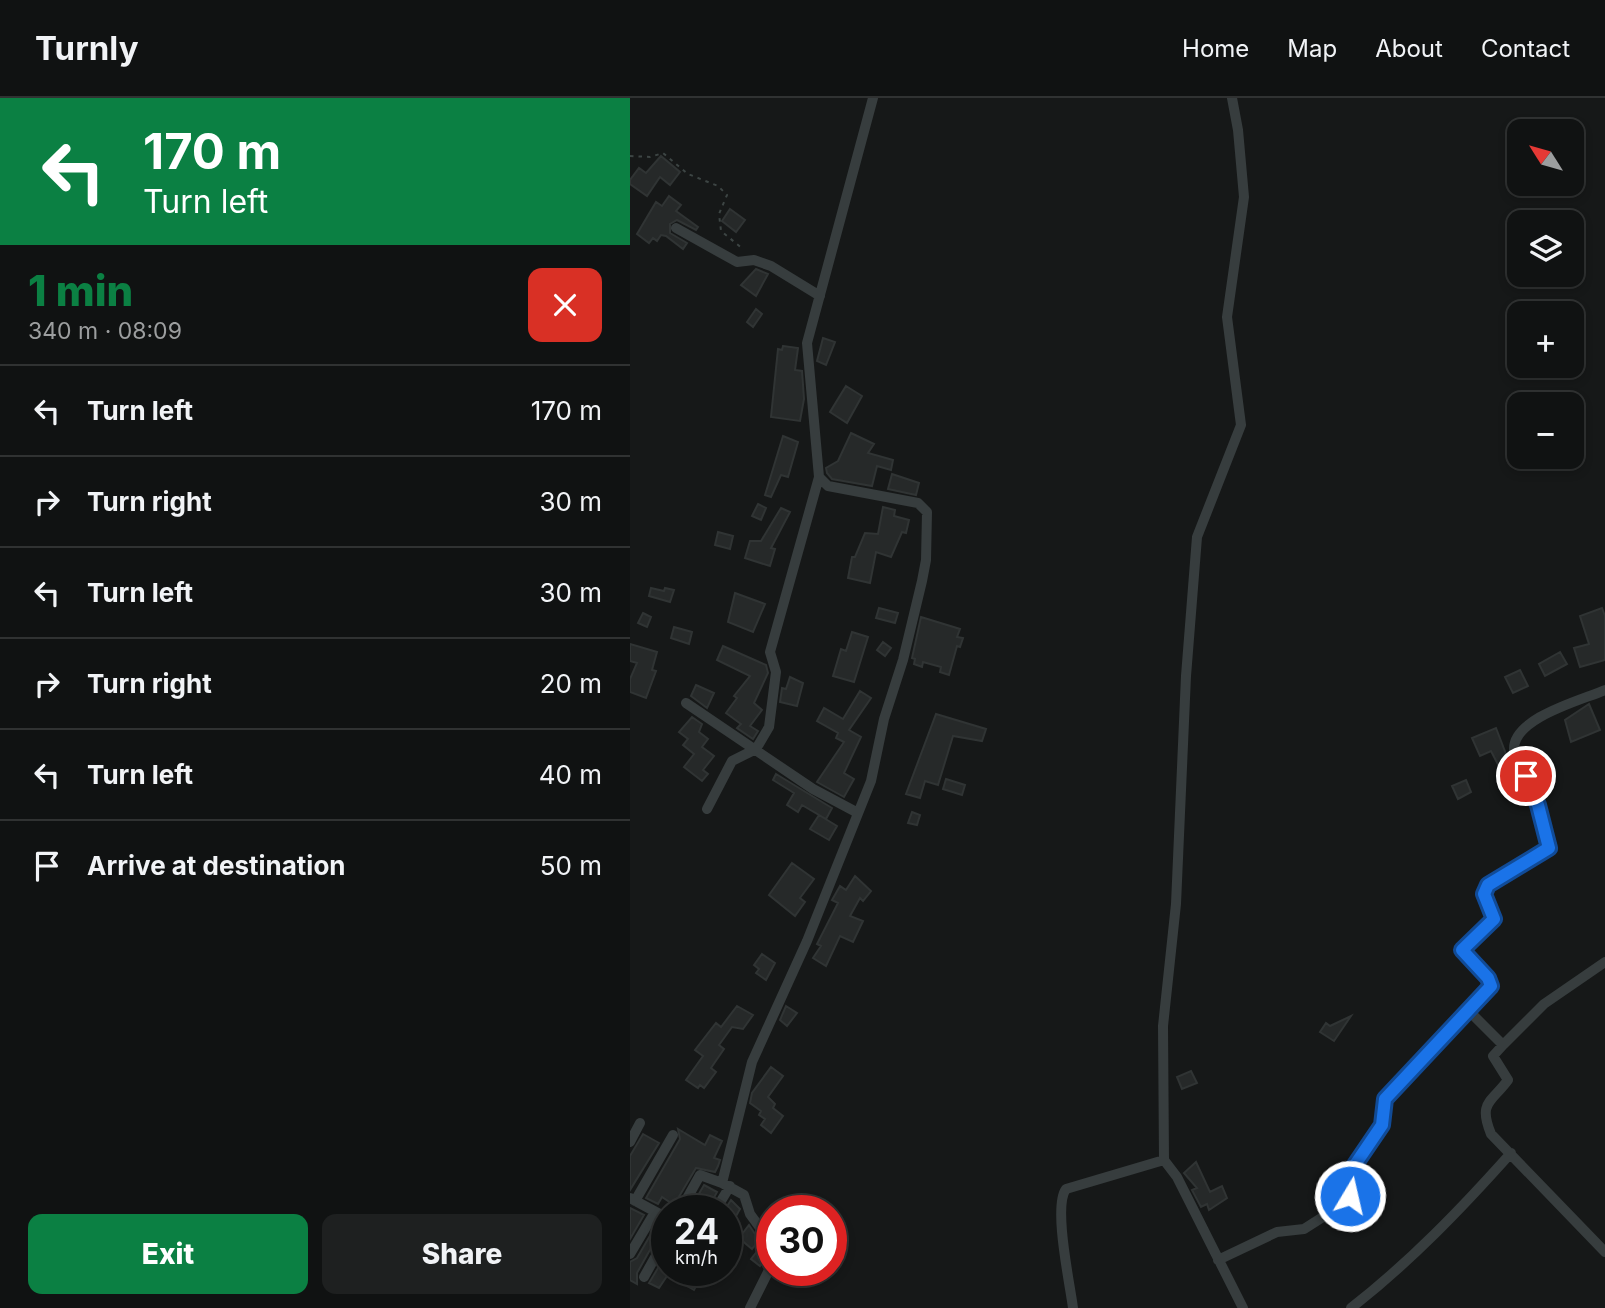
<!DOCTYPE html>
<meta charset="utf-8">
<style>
body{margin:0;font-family:Inter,sans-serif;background:#1e2020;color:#f1f3f6;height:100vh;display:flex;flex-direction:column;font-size:26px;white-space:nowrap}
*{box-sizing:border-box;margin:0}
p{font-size:23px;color:#9c9e9f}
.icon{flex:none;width:38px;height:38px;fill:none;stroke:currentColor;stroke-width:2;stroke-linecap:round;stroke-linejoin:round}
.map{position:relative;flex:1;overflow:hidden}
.side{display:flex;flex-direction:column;background:#101212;width:630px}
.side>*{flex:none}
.banner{background:#0b8043;color:#fff;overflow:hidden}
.needle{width:46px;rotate:307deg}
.tools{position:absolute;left:877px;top:21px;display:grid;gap:14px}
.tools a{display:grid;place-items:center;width:77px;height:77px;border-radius:14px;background:#101212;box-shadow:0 4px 10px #0003,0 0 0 2px #303232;font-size:35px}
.speed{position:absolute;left:21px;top:1097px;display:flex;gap:14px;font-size:35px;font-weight:700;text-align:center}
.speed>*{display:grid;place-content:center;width:91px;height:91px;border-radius:50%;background:#101212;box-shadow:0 4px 10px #0003,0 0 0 2px #303232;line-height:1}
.speed small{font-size:18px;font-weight:400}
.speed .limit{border:10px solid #d22;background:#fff;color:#111}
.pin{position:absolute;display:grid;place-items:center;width:60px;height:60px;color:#fff;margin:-30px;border:4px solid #fff;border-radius:50%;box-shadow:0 2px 7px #0007}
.me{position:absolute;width:77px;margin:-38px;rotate:9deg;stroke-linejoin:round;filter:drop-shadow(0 0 5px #0008)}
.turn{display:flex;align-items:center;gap:24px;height:147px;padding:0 28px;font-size:32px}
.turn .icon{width:91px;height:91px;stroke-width:2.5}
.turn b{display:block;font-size:49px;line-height:60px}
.round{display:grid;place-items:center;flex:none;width:74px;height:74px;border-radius:14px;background:#1e2020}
.summary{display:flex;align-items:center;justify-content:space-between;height:119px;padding:0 28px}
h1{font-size:42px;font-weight:800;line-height:52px;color:#0b8043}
.primary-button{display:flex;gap:14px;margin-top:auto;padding:14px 28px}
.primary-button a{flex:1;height:80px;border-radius:14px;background:#0b8043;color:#fff;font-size:28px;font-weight:800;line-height:80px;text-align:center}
.primary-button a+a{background:#1e2020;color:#f1f3f6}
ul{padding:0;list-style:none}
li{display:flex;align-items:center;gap:21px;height:91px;padding:0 28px;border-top:2px solid #303232}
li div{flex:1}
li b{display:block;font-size:26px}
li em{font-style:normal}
header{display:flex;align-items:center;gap:42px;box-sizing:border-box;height:98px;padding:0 35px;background:#101212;border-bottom:2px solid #303232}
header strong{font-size:33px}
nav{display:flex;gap:38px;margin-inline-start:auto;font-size:24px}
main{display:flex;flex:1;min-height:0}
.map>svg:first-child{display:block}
</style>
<header>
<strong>Turnly</strong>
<nav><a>Home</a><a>Map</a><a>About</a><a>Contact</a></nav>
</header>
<main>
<section class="side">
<div class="banner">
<div class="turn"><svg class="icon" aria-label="left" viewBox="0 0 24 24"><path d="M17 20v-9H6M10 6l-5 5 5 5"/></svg><div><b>170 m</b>Turn left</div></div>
</div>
<div class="summary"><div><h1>1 min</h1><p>340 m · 08:09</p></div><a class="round" style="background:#d93025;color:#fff"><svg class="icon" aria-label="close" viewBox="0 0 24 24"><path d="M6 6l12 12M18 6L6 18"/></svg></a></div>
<ul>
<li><svg class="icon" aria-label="left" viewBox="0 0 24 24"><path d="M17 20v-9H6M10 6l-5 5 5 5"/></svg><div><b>Turn left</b></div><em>170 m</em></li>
<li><svg class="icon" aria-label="right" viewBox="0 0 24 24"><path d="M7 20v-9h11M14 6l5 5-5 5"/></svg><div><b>Turn right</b></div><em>30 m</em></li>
<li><svg class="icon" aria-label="left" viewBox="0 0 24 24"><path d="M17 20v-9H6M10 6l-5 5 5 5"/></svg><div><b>Turn left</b></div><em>30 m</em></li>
<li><svg class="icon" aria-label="right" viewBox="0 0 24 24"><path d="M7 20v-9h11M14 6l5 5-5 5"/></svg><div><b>Turn right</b></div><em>20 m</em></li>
<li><svg class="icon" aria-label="left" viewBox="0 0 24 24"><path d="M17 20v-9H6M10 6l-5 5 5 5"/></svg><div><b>Turn left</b></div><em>40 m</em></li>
<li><svg class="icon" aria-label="arrive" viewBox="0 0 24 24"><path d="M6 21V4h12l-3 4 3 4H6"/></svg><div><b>Arrive at destination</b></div><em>50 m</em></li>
</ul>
<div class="primary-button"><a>Exit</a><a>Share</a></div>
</section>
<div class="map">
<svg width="975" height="1210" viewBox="0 0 975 1210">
<rect width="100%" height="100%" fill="#161818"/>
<!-- building -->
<path fill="#262929" stroke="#303434" stroke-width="2" d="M31 58 50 74 40 87 30 79 17 98 0 86V82L9 70 16 75Z
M39 98 51 107 46 113 68 129 66 132 47 122 40 126V135L57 145 53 151 36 138 31 137 27 143 23 140 19 145 7 136 26 104 32 108Z
M100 111 115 122 106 134 92 123Z
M126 171 138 176 126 198 111 187Z
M126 211 132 216 123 229 117 224Z
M193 240 205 244 196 267 187 263Z
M153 248 168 250 165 272 172 273 174 301 170 323 141 319 148 251 152 252Z
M216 288 232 298 217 325 200 314Z
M221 335 244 346 238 355 263 362 261 372 247 368 242 388 202 381 197 375 196 370 208 363Z
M153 338 168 344 158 379 151 377 141 399 135 397Z
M262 376 289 385 286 397 258 391Z
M128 406 136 410 131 422 122 418Z
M253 409 265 412 264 418 279 422 276 435 272 434 261 459 246 454 240 485 218 480 222 459H225L235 435 248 436Z
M151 410 160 414 141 450 145 451 140 468 115 460 120 443H131Z
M88 434 103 438 100 451 85 447Z
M21 490 34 493 35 490 44 492 40 504 19 498Z
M105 495 135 506 123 534 98 524Z
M249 510 268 515 265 525 246 520Z
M972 510 975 518V562L950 569 944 550 959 546 950 518Z
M13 515 21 519 17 529 8 525Z
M291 519 330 531 327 539 333 540 330 549 327 548 319 577 310 574 311 569 293 564 292 569 284 566 285 561 282 560Z
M44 529 62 534 59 546 41 540Z
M222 534 238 539 224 584 203 578 211 551 216 553Z
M253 544 261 550 255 558 247 552Z
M0 546 27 554 22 572 26 573 16 600 0 594V581L7 565 0 563Z
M93 548 136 567 138 575 124 605 132 612 120 628 128 633 123 641 107 630 111 626 96 615 107 600 104 598 120 578 87 562Z
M930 554 937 566 915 578 909 566Z
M890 572 898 588 883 595 875 579Z
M160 579 173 585 167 608 150 604 152 590 156 591Z
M66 587 84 595 77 610 61 598Z
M230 593 241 600 219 632 231 639 214 675 224 681 214 699 187 684 214 644 206 640 208 635 187 623 194 610 213 621Z
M959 606 970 632 941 644 935 622Z
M306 616 356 631 352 643 323 638 308 687 295 683 290 700 276 696Z
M62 619 72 626 69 634 78 641 72 649 84 658 73 672 78 676 72 683 54 669 64 656 53 647 58 641 49 634Z
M866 630 886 682 878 686 861 653 850 658 842 640Z
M146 676 202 710 196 721 172 707 168 714 157 707 164 695 143 682Z
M316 681 335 687 332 697 313 691Z
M836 682 841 694 828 701 822 688Z
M282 714 290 717 287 727 278 725Z
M189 717 207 728 199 742 180 731Z
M162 765 184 781 170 800 175 804 165 818 139 797Z
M225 778 241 793 233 803 230 800 220 818 233 823 223 844 210 838 196 868 183 860 191 848 187 846 208 805 202 802 210 788 216 792Z
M132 856 145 865 136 882 126 875 129 871 124 867Z
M107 908 123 917 113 931 102 929 89 947 94 951 81 970 86 974 74 990 70 987 68 990 56 982 73 958 65 952 86 925 91 929Z
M156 908 167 915 157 928 150 922Z
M721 918 704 943 690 934 696 925 700 928Z
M141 969 153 978 138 999 145 1006 143 1010 153 1018 141 1035 131 1027 135 1021 129 1017 131 1013 120 1005 122 995Z
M561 973 567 985 552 991 547 979Z
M48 1031 75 1047 80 1037 92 1043 84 1060 90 1062 88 1068 85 1074 66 1070 44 1107 32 1099 28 1106 16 1100 50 1041Z
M13 1036 29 1045 0 1092V1058Z
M566 1064 580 1094 592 1088 597 1100 579 1112 577 1106 571 1109 562 1092 567 1090 554 1075Z
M74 1087 87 1094 77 1113H59Z
M101 1102 110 1111 96 1136 94 1113Z
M0 1110 14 1117 0 1141Z
M28 1124 37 1130 30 1134 7 1175V1186L0 1182V1164L7 1160Z
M119 1127 129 1142 122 1151 109 1140Z
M129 1151 138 1158 130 1168 121 1161Z
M37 1155V1172H41L29 1190 19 1185Z
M58 1172H75L64 1192 50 1184Z"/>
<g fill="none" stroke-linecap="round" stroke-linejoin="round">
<!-- path -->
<path stroke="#3d4544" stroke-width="2" stroke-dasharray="3.5 5" stroke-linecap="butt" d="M0 58 20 59 33 55 58 76 88 88 97 97 89 116 91 133 113 151"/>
<!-- minor -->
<path stroke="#373d3e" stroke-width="10" d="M602 0 608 32 614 99 597 219 611 327 567 439 556 578 546 806 533 928 534 1062 547 1079 613 1210
M46 130 107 164 124 162 141 168 190 198
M975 592C952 602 882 620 884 652 885 670 902 690 908 708 913 721 915 736 918 750L858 787 854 796 864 821 832 855 861 886 837 911 873 947 863 958 878 982C861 1005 848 1004 861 1036L975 1154
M56 605 183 691 228 715
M77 711 102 663 126 651 139 629 146 574 140 554 189 379
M873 947 914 906 975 864
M0 1044 10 1025
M0 1100 37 1120
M5 1103 43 1037
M50 1113 70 1077 92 1085
M85 1113 100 1088
M142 1146 120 1116 114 1097 92 1085 122 964 177 843 241 683 254 621 273 562 292 483 296 462 297 414 288 405 198 388 189 379 177 245 243 0
M0 1156 25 1114
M588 1162 647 1134 674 1131 718 1103V1077L752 1027 755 1001 837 911
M47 1177 50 1172
M14 1179 37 1138
M120 1210 142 1166
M443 1210C440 1186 423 1108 436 1091L534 1062
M721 1210C780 1164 831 1111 881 1055"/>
</g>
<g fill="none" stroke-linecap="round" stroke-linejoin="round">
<!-- route casing -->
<g stroke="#114b97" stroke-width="18">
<path id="route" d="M720 1098 716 1084 718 1077 752 1027 755 1001 861 888 858 880 832 852 864 821 854 796 858 787 919 750 908 707 896 678"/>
</g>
<!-- route -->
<use href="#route" stroke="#1a73e8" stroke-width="12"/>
</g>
</svg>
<div class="tools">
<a><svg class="needle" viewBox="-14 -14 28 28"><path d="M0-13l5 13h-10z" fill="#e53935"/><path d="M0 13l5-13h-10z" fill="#9c9e9f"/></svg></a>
<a><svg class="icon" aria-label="layers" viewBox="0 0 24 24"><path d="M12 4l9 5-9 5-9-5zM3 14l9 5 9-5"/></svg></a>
<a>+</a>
<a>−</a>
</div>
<div class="speed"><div>24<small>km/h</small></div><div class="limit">30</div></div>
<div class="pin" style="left:896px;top:678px;background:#d93025"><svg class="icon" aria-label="arrive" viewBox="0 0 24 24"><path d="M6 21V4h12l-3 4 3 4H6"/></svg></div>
<svg class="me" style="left:720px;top:1098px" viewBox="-20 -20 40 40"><circle r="17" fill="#1a73e8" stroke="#fff" stroke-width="3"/><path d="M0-11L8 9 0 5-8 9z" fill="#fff"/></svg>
</div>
</main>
